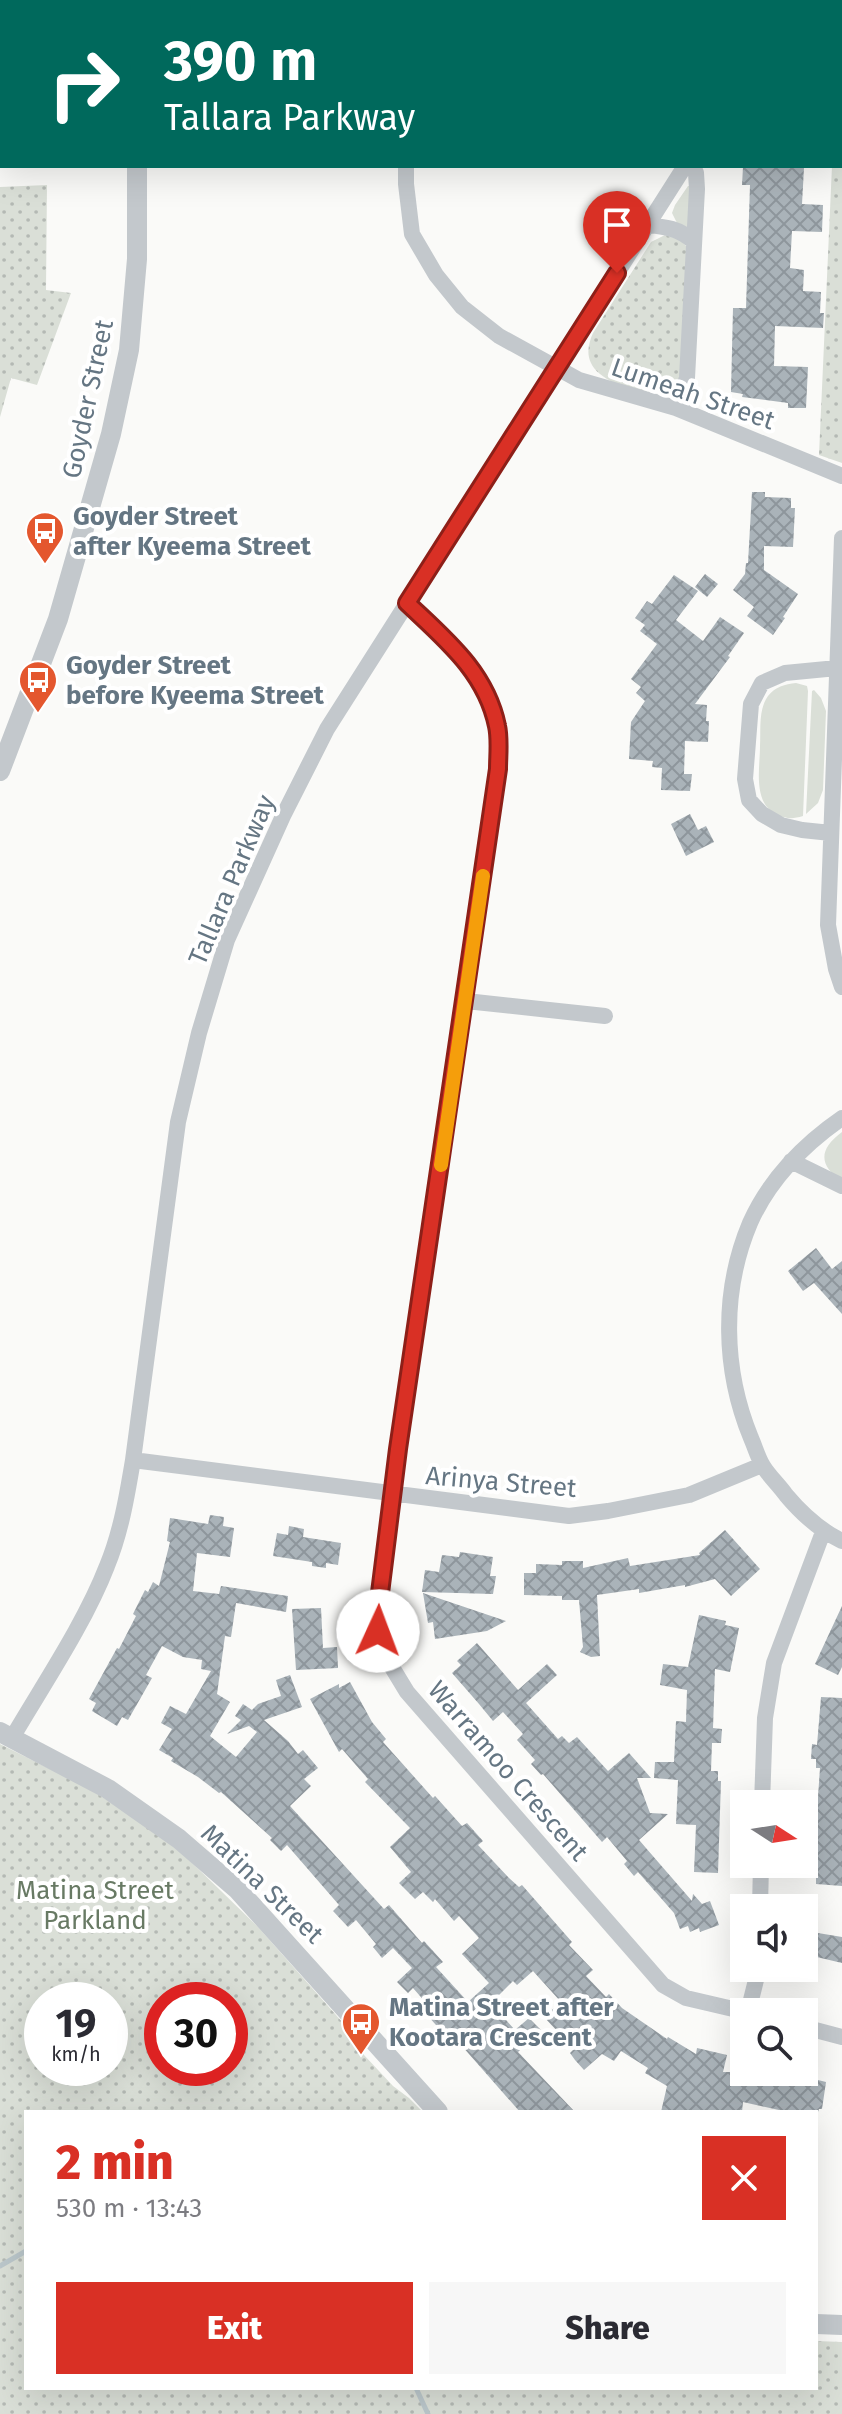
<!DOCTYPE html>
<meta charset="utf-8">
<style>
body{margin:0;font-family:"Fira Sans",sans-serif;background:#f7f7f7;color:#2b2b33;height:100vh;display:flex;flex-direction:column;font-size:30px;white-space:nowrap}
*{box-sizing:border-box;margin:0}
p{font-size:26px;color:#7c7c81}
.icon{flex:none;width:44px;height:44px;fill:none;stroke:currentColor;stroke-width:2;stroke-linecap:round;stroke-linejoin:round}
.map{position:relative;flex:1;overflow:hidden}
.panel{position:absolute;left:24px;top:2110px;width:794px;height:280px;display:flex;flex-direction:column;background:#fff;border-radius:0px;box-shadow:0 8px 32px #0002}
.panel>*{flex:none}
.top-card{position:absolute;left:0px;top:0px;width:842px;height:168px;box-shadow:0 8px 32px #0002;background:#00695c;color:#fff;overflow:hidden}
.needle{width:52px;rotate:102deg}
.controls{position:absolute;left:730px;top:1790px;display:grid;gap:16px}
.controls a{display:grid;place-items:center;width:88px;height:88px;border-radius:0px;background:#fff;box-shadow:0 8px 32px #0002;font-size:40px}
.speed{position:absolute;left:24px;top:1982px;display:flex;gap:16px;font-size:40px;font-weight:700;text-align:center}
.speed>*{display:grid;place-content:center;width:104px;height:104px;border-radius:50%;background:#fff;box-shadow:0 8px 32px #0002;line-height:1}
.speed small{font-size:20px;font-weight:400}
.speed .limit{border:12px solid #d22;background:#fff;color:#111}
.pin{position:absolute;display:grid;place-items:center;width:68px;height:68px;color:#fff;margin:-82px -34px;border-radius:50% 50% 50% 0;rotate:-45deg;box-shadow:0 0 8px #0007}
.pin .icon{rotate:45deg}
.me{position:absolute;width:88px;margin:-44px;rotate:2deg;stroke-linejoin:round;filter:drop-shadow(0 0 6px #0008)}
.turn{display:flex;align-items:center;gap:28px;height:168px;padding:0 32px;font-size:36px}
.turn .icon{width:104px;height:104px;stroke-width:2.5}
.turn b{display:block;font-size:56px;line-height:68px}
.round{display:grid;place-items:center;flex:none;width:84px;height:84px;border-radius:0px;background:#f7f7f7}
.head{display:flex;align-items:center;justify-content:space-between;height:136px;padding:0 32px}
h1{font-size:48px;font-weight:800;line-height:60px;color:#d93025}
.cta{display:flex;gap:16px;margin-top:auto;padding:16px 32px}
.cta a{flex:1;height:92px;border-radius:0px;background:#d93025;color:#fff;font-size:32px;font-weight:800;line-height:92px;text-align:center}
.cta a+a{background:#f7f7f7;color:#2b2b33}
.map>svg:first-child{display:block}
</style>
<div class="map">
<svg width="842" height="2414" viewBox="0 0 842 2414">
<defs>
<pattern id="park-dots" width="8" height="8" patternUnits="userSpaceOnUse" patternTransform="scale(2)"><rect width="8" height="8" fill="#dadfd7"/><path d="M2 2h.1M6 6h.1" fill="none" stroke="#b4b9b4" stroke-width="1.8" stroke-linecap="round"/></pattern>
<pattern id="building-cross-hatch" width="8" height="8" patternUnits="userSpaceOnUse" patternTransform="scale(2)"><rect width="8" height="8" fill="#aab3b9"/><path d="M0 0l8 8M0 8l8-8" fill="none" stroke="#8e969c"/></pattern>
</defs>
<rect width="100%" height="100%" fill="#fafaf8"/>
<!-- grass -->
<path fill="#dadfd7" d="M688 186H690L689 228 677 223 672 213 675 205Z
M796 683 807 686 808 691 803 816C793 819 787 819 778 815 752 804 760 769 760 746 761 730 758 710 768 696 775 687 785 684 796 683Z
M814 690 821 698 826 711 823 790 818 803 806 814 812 691Z
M842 1132V1181C818 1165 819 1149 842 1132Z"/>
<!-- park -->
<path fill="url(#park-dots)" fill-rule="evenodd" d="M806 0H842V463L819 455 832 166H840V2H804Z
M47 185 46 290 71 293 37 385 11 378 0 417V187Z
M665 235 681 240 686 246C686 273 690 363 677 382 661 404 600 385 591 363 586 353 589 342 593 333L651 242Z
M0 1744 90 1789 144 1824 184 1855 258 1927 352 2033 364 2055 393 2086 409 2098 423 2112H26V2388H816V2341L842 2342V2414H0ZM42 2000H110V2068H42ZM162 2000H230V2068H162Z"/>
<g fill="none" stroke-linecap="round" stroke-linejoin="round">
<!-- stream -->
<path stroke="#bbc7cb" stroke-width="5" d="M0 2266 26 2251
M416 2388 428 2414"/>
</g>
<!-- building -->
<path fill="url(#building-cross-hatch)" d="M776 166 804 168 802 204 823 205 822 232 792 231 790 268 804 270 803 291 821 292 820 313H824L823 328 775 326 774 366 808 367 806 408H788V403L742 397 743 394 731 392 733 308H746L750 185H742L743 167 776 168Z
M752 492H765V497L791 498V508H795L793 547 764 546V570L798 594 783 617 785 618 773 635 747 616 754 607 733 590 745 574 746 563H748Z
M705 574 718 584 707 597 695 587Z
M674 575 698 591 676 620 703 641 720 617 744 633 728 656 730 657 695 704 707 705 706 721H709L708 742 685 741 684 774H692L690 791 661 790 662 768 652 767 653 761 629 759 631 722 645 701 636 693 641 687 631 679 657 644 640 631 645 625 635 618 647 601 652 604Z
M690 814 698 830 706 826 714 842 686 856 671 824Z
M816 1248 832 1269 842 1261V1314L814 1283 803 1291 788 1271Z
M210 1515 224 1517 223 1526 234 1528 230 1557 197 1553 193 1591 219 1594 221 1586 288 1596 286 1612 236 1603 231 1637 225 1636 217 1694 230 1702 210 1736 236 1757 257 1732 249 1726 227 1734 241 1720 235 1716 243 1704 252 1710 258 1704 281 1696 276 1680 290 1675 302 1707 264 1720 288 1741 298 1754 303 1750 318 1768 304 1779 311 1786 290 1806 384 1909 389 1905 422 1943 424 1941 443 1962 436 1967 468 2002 489 1983 462 1954 479 1938 459 1916 454 1921 435 1899 433 1902 423 1892 415 1899 399 1883 411 1872 390 1847 410 1828 365 1782 368 1779 342 1749 339 1752 310 1699 339 1684V1688L350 1682 372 1722 386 1739 383 1742 433 1798 435 1796 462 1826 467 1823 483 1841 478 1845 509 1878 519 1887 522 1885 572 1942 569 1945 593 1970 586 1976 606 1997 609 1994 622 2008 667 2039 668 2037 696 2054 697 2048 727 2055 723 2072H786L826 2082 822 2109H819L818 2112H779V2110L743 2102 742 2112H661L667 2086 645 2073 648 2068 621 2051 614 2061 602 2054 584 2070 575 2060 570 2053 574 2049 544 2017 561 2002 533 1971 517 1985 513 1981 491 2003 515 2030 529 2018 541 2030 518 2052 575 2112H520L447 2029 443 2033 428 2016 433 2011 413 1988 408 1993 397 1982 412 1968 393 1948 382 1958 373 1947 376 1944 356 1920 348 1927 333 1911 339 1905 287 1845 281 1851 270 1840 272 1838 221 1792 219 1793 198 1777 171 1761 173 1758 159 1750 172 1729 161 1723 170 1706 186 1714 211 1671 201 1669 202 1660 183 1657 162 1646 146 1675 152 1678 128 1720 122 1717 117 1726 92 1711 96 1703 89 1699 117 1648 119 1649 136 1616 133 1614 145 1590 148 1592 153 1582 159 1586 170 1542 167 1541 170 1518 208 1524Z
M289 1526 304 1529 303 1537 341 1543 338 1565 326 1563V1568L312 1566V1562L273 1556 277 1533 288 1535Z
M725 1530 760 1569 731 1596 715 1579 685 1587V1585L639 1593V1589L597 1595 600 1656 591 1657 580 1652 583 1647 579 1600H562V1596L524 1595V1573H536V1564L562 1565V1561H583V1568L628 1558 630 1566 700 1555 699 1553Z
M460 1552 493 1557 490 1576H496L493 1594 422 1592 425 1570 439 1572 442 1555 459 1557Z
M423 1593 506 1621 487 1631 435 1639 433 1622 428 1623Z
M842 1606V1667L838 1675 815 1664Z
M321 1608 323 1648 337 1647 338 1668 296 1670 292 1609Z
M699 1615 726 1621 725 1625 739 1628 730 1672 715 1669 713 1728 722 1729 721 1743H712L711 1771H718V1781H721L718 1873 694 1872 696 1825 676 1824 678 1780 654 1778 655 1762H674L676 1721 686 1722 687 1690 660 1685 663 1664 688 1667Z
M477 1643 518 1690 547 1664 557 1675 526 1703 558 1739 562 1736 569 1743 577 1737 608 1771 629 1753 651 1778H637L650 1813 668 1814 639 1840 692 1901 693 1894 702 1904 710 1901 719 1925 700 1932 699 1928 690 1932 688 1926 680 1929 674 1913 638 1872 634 1876 624 1864 627 1861 607 1837 602 1842 543 1774 541 1775 531 1764 535 1760 517 1740 523 1734 503 1712 493 1721 479 1704 452 1673 461 1665 457 1661Z
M821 1697 842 1698V1886L816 1884V1873L803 1871 805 1830H809L810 1811H817L820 1768H816V1759H811L812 1744 817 1745Z
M806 1931 842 1937V1963L804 1954Z"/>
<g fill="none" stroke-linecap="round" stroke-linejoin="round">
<!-- minor -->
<path stroke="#c3c8cc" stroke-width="16" d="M416 2V0
M789 2 790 0
M406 166V184L412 234 436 275 462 307 499 336 579 380 676 408 842 476
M647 225C666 227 678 228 693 241
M676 408 687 378 697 189 696 173 693 166
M842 538 828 925 836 969 842 987
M407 603C445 639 486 672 497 726 500 739 498 756 498 769L398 1449 380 1593 378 1631 390 1664 407 1692 663 1985 686 1998 746 2012
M831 833 802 830 781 825 762 814 749 800 745 779 751 704 762 683 785 673 837 668
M466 1001 605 1016
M842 1118C804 1144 769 1180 750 1223 721 1292 723 1370 751 1438 755 1447 758 1458 763 1466 769 1476 779 1485 786 1495 802 1514 819 1530 842 1541
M791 1161 842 1186
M133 1460 569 1516 608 1511 689 1495 762 1465
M12 1738C43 1685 85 1623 107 1566 121 1532 127 1496 133 1460L178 1122 199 1033 227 940 283 816 327 729 685 166
M762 1804 765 1718 774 1663 823 1532
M760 1908 761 1864
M748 2012 759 1968
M804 2027 842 2037"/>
<!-- tertiary -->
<path stroke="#c3c8cc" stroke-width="20" d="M105 0 106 2
M0 771 58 619 111 434 129 350 137 259V166
M0 1732 108 1789 179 1839 238 1890 438 2112
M816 2324 842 2325"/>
</g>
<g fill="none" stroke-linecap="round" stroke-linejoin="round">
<!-- route casing -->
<g stroke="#8d1f18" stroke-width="20">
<path id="route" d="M378 1631 380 1593 398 1449 498 769C498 756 500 739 497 726 486 672 445 639 407 603L617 273"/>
</g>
<!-- route -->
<use href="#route" stroke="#d93025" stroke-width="14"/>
<!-- slow -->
<path stroke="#f59e0b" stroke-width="14" d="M441 1165 483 876"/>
</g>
<!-- icons -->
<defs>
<g id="bus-pin" transform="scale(2)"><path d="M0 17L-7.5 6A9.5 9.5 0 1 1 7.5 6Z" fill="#e4572e" stroke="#fff"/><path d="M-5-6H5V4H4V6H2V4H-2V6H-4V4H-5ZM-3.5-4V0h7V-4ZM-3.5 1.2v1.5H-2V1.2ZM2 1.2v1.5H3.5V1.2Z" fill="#fff"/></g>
</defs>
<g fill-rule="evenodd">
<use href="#bus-pin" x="45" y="531"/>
<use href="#bus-pin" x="38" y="680"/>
<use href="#bus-pin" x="361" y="2022"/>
</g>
<g text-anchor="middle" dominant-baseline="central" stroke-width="8" stroke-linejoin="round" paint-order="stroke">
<!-- street labels -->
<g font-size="26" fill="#657683" stroke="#fff">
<text transform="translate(693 394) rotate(19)">Lumeah Street</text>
<text transform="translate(88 399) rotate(-78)">Goyder Street</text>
<text transform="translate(232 880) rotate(-67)">Tallara Parkway</text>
<text transform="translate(501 1482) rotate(5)">Arinya Street</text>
<text transform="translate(508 1771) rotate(49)">Warramoo Crescent</text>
<text transform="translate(262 1884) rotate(44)">Matina Street</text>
</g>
<!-- poi labels -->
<g font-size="26" font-weight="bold" fill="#657683" stroke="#fff" text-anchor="start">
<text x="73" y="516">Goyder Street<tspan x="73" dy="30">after Kyeema Street</tspan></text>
<text x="66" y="665">Goyder Street<tspan x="66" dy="30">before Kyeema Street</tspan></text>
<text x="389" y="2007">Matina Street after<tspan x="389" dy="30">Kootara Crescent</tspan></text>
</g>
<!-- park labels -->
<g font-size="26" fill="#687a64" stroke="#fff">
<text x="95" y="1890">Matina Street<tspan x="95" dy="30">Parkland</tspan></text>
</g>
</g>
</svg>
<div class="controls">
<a><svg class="needle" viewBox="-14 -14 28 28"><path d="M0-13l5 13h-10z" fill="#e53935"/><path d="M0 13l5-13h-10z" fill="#7c7c81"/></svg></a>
<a><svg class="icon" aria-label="sound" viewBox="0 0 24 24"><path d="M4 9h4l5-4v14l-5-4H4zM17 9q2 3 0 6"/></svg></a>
<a><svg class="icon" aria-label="search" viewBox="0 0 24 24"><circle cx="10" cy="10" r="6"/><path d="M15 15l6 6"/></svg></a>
</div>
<div class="speed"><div>19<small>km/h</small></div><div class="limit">30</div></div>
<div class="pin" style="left:617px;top:273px;background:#d93025"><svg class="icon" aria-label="arrive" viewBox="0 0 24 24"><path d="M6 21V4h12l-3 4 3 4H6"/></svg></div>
<svg class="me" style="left:378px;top:1631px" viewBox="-20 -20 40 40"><circle r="19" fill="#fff"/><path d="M0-13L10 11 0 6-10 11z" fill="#d93025"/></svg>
<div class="top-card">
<div class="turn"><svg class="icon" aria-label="right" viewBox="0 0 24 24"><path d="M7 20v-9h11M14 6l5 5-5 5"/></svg><div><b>390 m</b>Tallara Parkway</div></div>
</div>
<section class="panel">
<div class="head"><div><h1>2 min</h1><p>530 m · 13:43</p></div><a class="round" style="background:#d93025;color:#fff"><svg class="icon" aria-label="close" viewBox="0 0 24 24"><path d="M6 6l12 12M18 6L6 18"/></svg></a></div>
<div class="cta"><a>Exit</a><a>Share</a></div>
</section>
</div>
